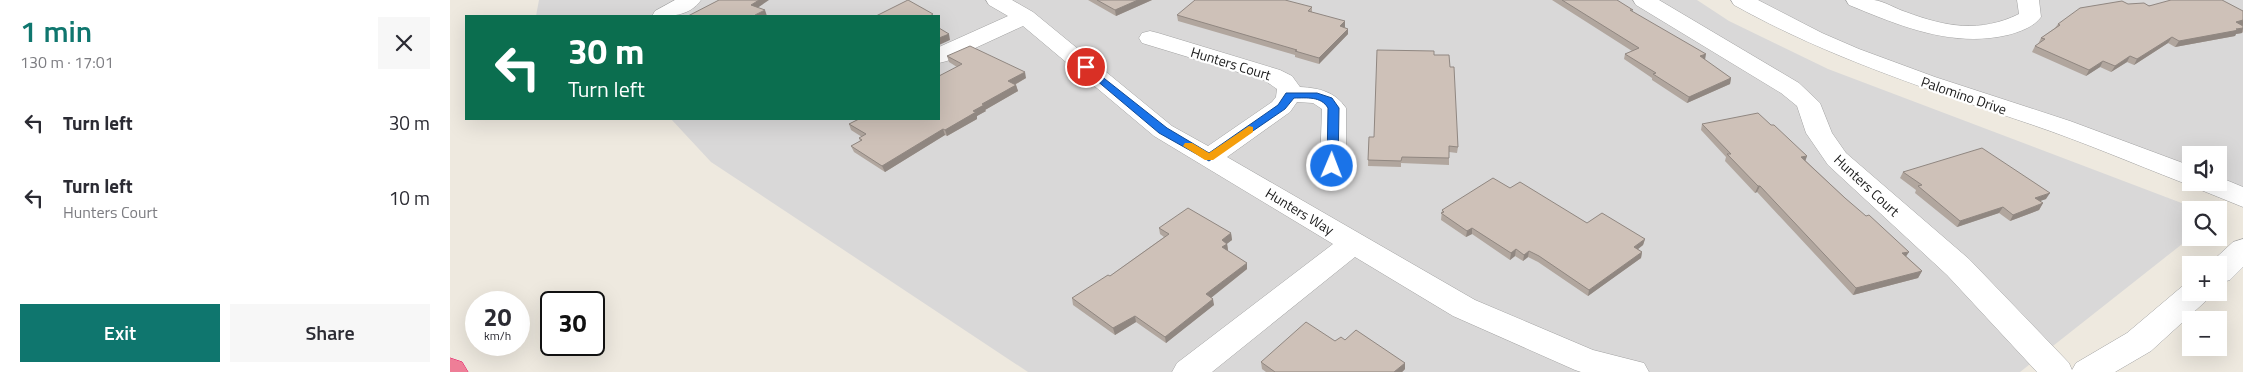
<!DOCTYPE html>
<meta charset="utf-8">
<style>
body{margin:0;font-family:"Titillium Web",sans-serif;background:#f7f7f7;color:#2b2b33;height:100vh;display:flex;flex-direction:column;font-size:19px;white-space:nowrap}
*{box-sizing:border-box;margin:0}
p{font-size:16px;color:#7c7c81}
.icon{flex:none;width:28px;height:28px;fill:none;stroke:currentColor;stroke-width:2;stroke-linecap:round;stroke-linejoin:round}
.map{position:relative;flex:1;overflow:hidden}
.drawer{display:flex;flex-direction:column;background:#fff;width:450px}
.drawer>*{flex:none}
.banner{position:absolute;left:15px;top:15px;width:475px;height:105px;border-radius:0px;box-shadow:0 5px 20px #0002;background:#0b6e4f;color:#fff;overflow:hidden}
.tools{position:absolute;left:1732px;top:146px;display:grid;gap:10px}
.tools a{display:grid;place-items:center;width:45px;height:45px;border-radius:0px;background:#fff;box-shadow:0 5px 20px #0002;font-size:25px}
.speed{position:absolute;left:15px;top:291px;display:flex;gap:10px;font-size:25px;font-weight:700;text-align:center}
.speed>*{display:grid;place-content:center;width:65px;height:65px;border-radius:50%;background:#fff;box-shadow:0 5px 20px #0002;line-height:1}
.speed small{font-size:12px;font-weight:400}
.speed .limit{border:2px solid #111;border-radius:8px;background:#fff;color:#111}
.pin{position:absolute;display:grid;place-items:center;width:42px;height:42px;color:#fff;margin:-21px;border:2px solid #fff;border-radius:50%;box-shadow:0 1px 5px #0007}
.me{position:absolute;width:55px;margin:-28px;rotate:1deg;stroke-linejoin:round;filter:drop-shadow(0 0 4px #0008)}
.turn{display:flex;align-items:center;gap:18px;height:105px;padding:0 20px;font-size:22px}
.turn .icon{width:65px;height:65px;stroke-width:2.5}
.turn b{display:block;font-size:35px;line-height:42px}
.round{display:grid;place-items:center;flex:none;width:52px;height:52px;border-radius:0px;background:#f7f7f7}
.headline{display:flex;align-items:center;justify-content:space-between;height:85px;padding:0 20px}
h1{font-size:30px;font-weight:600;line-height:38px;color:#0f766e}
.primary-button{display:flex;gap:10px;margin-top:auto;padding:10px 20px}
.primary-button a{flex:1;height:58px;border-radius:0px;background:#0f766e;color:#fff;font-size:20px;font-weight:600;line-height:58px;text-align:center}
.primary-button a+a{background:#f7f7f7;color:#2b2b33}
ul{padding:0;list-style:none}
li{display:flex;align-items:center;gap:15px;height:75px;padding:0 20px}
li div{flex:1}
li b{display:block;font-size:19px}
li em{font-style:normal}
main{display:flex;flex:1;min-height:0}
.map>svg:first-child{display:block}
</style>
<main>
<section class="drawer">
<div class="headline"><div><h1>1 min</h1><p>130 m · 17:01</p></div><a class="round"><svg class="icon" aria-label="close" viewBox="0 0 24 24"><path d="M6 6l12 12M18 6L6 18"/></svg></a></div>
<ul>
<li><svg class="icon" aria-label="left" viewBox="0 0 24 24"><path d="M17 20v-9H6M10 6l-5 5 5 5"/></svg><div><b>Turn left</b></div><em>30 m</em></li>
<li><svg class="icon" aria-label="left" viewBox="0 0 24 24"><path d="M17 20v-9H6M10 6l-5 5 5 5"/></svg><div><b>Turn left</b><p>Hunters Court</p></div><em>10 m</em></li>
</ul>
<div class="primary-button"><a>Exit</a><a>Share</a></div>
</section>
<div class="map">
<svg width="1793" height="372" viewBox="0 0 1793 372">
<rect width="100%" height="100%" fill="#eee9df"/>
<!-- residential -->
<path fill="#d9d8d8" d="M89 0H1247L1279 21 1378 69 1750 210H1741V237L1570 372H578L261 162 221 119H489V16H86Z
M1292 0H1793V198L1769 182V155H1741V176L1703 161 1499 90Z"/>
<g fill="none" stroke-linecap="round" stroke-linejoin="round">
<!-- minor casing -->
<g stroke="#a2a2a2" stroke-width="1">
<path id="minor" d="M225 0H251C239 17 220 16 202 16L205 11Z
M536 0H562L583 12 722 126 758 146 822 102 826 97 827 89 814 80 692 43 689 38 692 33 700 31 708 33 830 70 842 76 850 87C870 88 885 92 896 108V167L893 173 883 175 873 173 870 167 872 109 863 103 847 102 840 112 777 157 1025 300 1143 350 1194 363 1199 372H1131L1125 370 1003 316 905 257 762 372H722L727 363 883 244 704 136 573 26 497 61 489 63V47L558 16 539 5Z
M1183 0H1209L1349 83 1370 103 1382 133 1396 153 1519 259 1619 363 1622 370 1626 363 1677 333 1735 284 1741 282V292H1761L1757 300 1701 351 1665 372H1587L1497 275 1378 165 1356 133 1347 106 1331 93 1186 5Z
M1281 0H1308L1372 33 1409 49 1485 77 1620 121 1741 166V182H1769V177L1793 187V207L1746 188 1744 184 1731 182C1682 163 1633 142 1583 125 1480 90 1379 58 1284 5Z
M1396 0C1405 0 1415 0 1424 0 1434 1 1446 9 1456 12 1496 27 1530 33 1569 14L1567 0H1589L1591 17C1584 27 1569 32 1558 35 1502 48 1450 26 1399 5Z
M1793 239V267L1780 280 1769 283V265H1758L1783 242Z"/>
</g>
<!-- highway casing -->
<g stroke="#e51363" stroke-width="1">
<path id="highway" d="M0 358 12 362 18 372H0Z"/>
</g>
<!-- minor -->
<use href="#minor" fill="#fff" fill-rule="evenodd"/>
<!-- highway -->
<use href="#highway" fill="#ee7e97" fill-rule="evenodd"/>
</g>
<!-- wall -->
<path fill="#b1a69e" d="M638 0H702L666 16Z
M1102 0H1167L1182 12 1281 78 1280 84 1237 103 1202 80V78L1174 59 1175 54 1182 51Z
M1678 4 1793 11V32L1792 33 1786 34 1785 36 1725 47 1718 43 1684 65 1677 62 1661 72 1650 67 1636 76 1582 52 1585 46 1588 44 1591 38 1605 28 1608 24Z
M862 7V12L898 29V34L869 64 845 57V55L728 21 727 15Z
M984 55 1000 67 1008 147 1007 153 999 152V165L951 163V167L918 166 919 137H924Z
M497 56 576 78 565 85H566L568 91 535 110 536 111 527 116V119L497 136 495 135 435 172 404 152 401 146 410 141 409 138 412 137 401 130 399 124 507 67 499 62Z
M1252 124 1321 125 1357 156 1355 160 1472 271 1468 278 1403 295 1307 192 1305 193 1275 161 1276 157 1251 130Z
M1453 172 1596 199 1590 201 1593 203 1589 210 1560 221 1549 213 1507 227 1465 193 1466 190 1450 178Z
M1060 188 1137 223 1195 239 1193 245 1188 249 1192 252 1191 258 1138 296 1088 262 1078 257 1073 261 1065 256 1060 260 1022 234 1016 237 991 220 992 210Z
M709 228 781 233 782 240 777 243 778 250 777 251 797 269 761 298 764 305 716 343 686 322 665 335 623 305 622 298 660 276 714 237 710 234Z
M895 340 955 363V369L952 372H816L812 369 811 362 885 341Z"/>
<!-- shaded-wall -->
<path fill="#908781" d="M309 0H319L303 11 301 5Z
M688 0H702L666 16 665 10Z
M315 10 317 16H305V15Z
M1793 20V25L1782 28 1786 22Z
M895 21V27L890 32V26Z
M1793 28 1792 33 1786 34 1785 36 1725 47 1729 41Z
M898 29V34L869 64V58Z
M499 34 500 40 489 45V38Z
M1722 37 1718 43 1684 65 1687 59Z
M1256 54 1255 60 1250 56Z
M1680 56 1677 62 1661 72 1665 66Z
M1653 61 1650 67 1636 76 1639 70Z
M575 72 576 78 560 87 558 81Z
M1281 78 1280 84 1237 103 1239 97Z
M566 85 568 91 535 110 536 111 527 116V119L497 136 495 130 532 104Z
M493 129 495 135 435 172 432 166Z
M1357 156 1355 162 1351 157Z
M1308 186H1310L1307 192 1305 193Z
M1600 193 1596 199 1581 204 1585 198Z
M1593 203 1589 210 1560 221 1563 215Z
M1553 207 1549 213 1507 227 1510 221Z
M1022 228V234L1016 237 1017 231Z
M781 233 782 240 773 247 772 240Z
M1195 239 1193 245 1183 253 1184 247Z
M777 244 778 250 773 254 772 247Z
M1066 249 1065 256 1060 260 1061 253Z
M1079 251 1078 257 1073 261 1074 255Z
M1192 252 1191 258 1138 296 1139 290Z
M1459 252 1455 258 1452 253Z
M797 263V269L757 301 756 294Z
M1472 271 1468 278 1403 295 1406 288Z
M763 299 764 305 716 343 715 337Z
M685 316 686 322 665 335 663 328Z
M955 363V369L952 372H944Z"/>
<!-- building -->
<path fill="#cec1b8" stroke="#908781" d="M269 0H309L301 5 315 10 305 15 306 16H238Z
M458 0 483 14 480 16H426Z
M647 0H688L665 10Z
M745 0H835L862 7 858 11 895 21 890 26 898 29 869 58 845 51 847 50 727 15Z
M1112 0H1167L1183 10H1180L1256 54 1250 56 1281 78 1239 97 1203 74 1206 73 1175 54 1189 48Z
M1721 0H1772L1793 11V20L1786 22 1793 26V28L1786 29 1789 30 1729 41 1722 37 1687 59 1680 56 1665 66 1653 61 1639 70 1585 46 1595 39 1591 38 1610 25 1608 24 1630 8 1672 1 1678 4 1694 3 1699 6Z
M489 28 499 34 489 38Z
M520 46 575 72 558 81 566 85 532 104 534 105 523 111 526 112 495 130 493 129 432 166 401 146 412 140 409 138 416 134 399 124 409 119H489V76L512 64 497 56Z
M927 50 984 51V55H999L1000 67H1004L1008 147 999 146V158L952 157 951 161 918 160 919 137H924Z
M1308 113 1321 125H1324L1357 156 1351 157 1395 198 1416 216 1419 215 1459 252 1452 253 1472 271 1406 288 1310 186H1308L1277 154H1281L1252 124Z
M1532 148 1600 193 1585 198 1593 203 1563 215 1553 207 1510 221 1468 186 1472 185 1453 172Z
M1043 178 1060 188 1070 182 1137 223 1152 213 1195 239 1184 247 1192 252 1139 290 1089 256 1079 251 1074 255 1066 249 1061 253 1022 228 1017 231 991 213 994 212 992 210Z
M738 208 781 233 772 240 777 244 772 247 797 263 756 294 763 299 715 337 685 316 663 328 622 298 658 275 660 276 719 234 709 228Z
M856 322 885 341 891 337 895 340 906 330 955 363 944 372H825L811 362Z"/>
<!-- route -->
<path fill="#1a73e8" stroke="#114b97" d="M636 64 717 128 759 153 828 105 836 93H867L882 98 889 108 888 166 882 170 877 166 878 108C871 96 857 98 844 98L835 109 759 161 709 133 633 69V65Z"/>
<!-- slow -->
<path fill="#f59e0b" d="M799 126 803 127V132L763 160H755L733 146 735 143H742L759 153Z"/>
<g text-anchor="middle" dominant-baseline="central" stroke-width="4.5" stroke-linejoin="round" paint-order="stroke">
<!-- street labels -->
<g font-size="14" fill="#1b1b1b" stroke="#fff">
<text transform="translate(781 63) rotate(17)">Hunters Court</text>
<text transform="translate(1514 95) rotate(19)">Palomino Drive</text>
<text transform="translate(1417 185) rotate(43)">Hunters Court</text>
<text transform="translate(850 211) rotate(31)">Hunters Way</text>
</g>
</g>
</svg>
<div class="tools">
<a><svg class="icon" aria-label="sound" viewBox="0 0 24 24"><path d="M4 9h4l5-4v14l-5-4H4zM17 9q2 3 0 6"/></svg></a>
<a><svg class="icon" aria-label="search" viewBox="0 0 24 24"><circle cx="10" cy="10" r="6"/><path d="M15 15l6 6"/></svg></a>
<a>+</a>
<a>−</a>
</div>
<div class="speed"><div>20<small>km/h</small></div><div class="limit">30</div></div>
<div class="pin" style="left:636px;top:67px;background:#d93025"><svg class="icon" aria-label="arrive" viewBox="0 0 24 24"><path d="M6 21V4h12l-3 4 3 4H6"/></svg></div>
<svg class="me" style="left:882px;top:166px" viewBox="-20 -20 40 40"><circle r="17" fill="#1a73e8" stroke="#fff" stroke-width="3"/><path d="M0-11L8 9 0 5-8 9z" fill="#fff"/></svg>
<div class="banner">
<div class="turn"><svg class="icon" aria-label="left" viewBox="0 0 24 24"><path d="M17 20v-9H6M10 6l-5 5 5 5"/></svg><div><b>30 m</b>Turn left</div></div>
</div>
</div>
</main>
